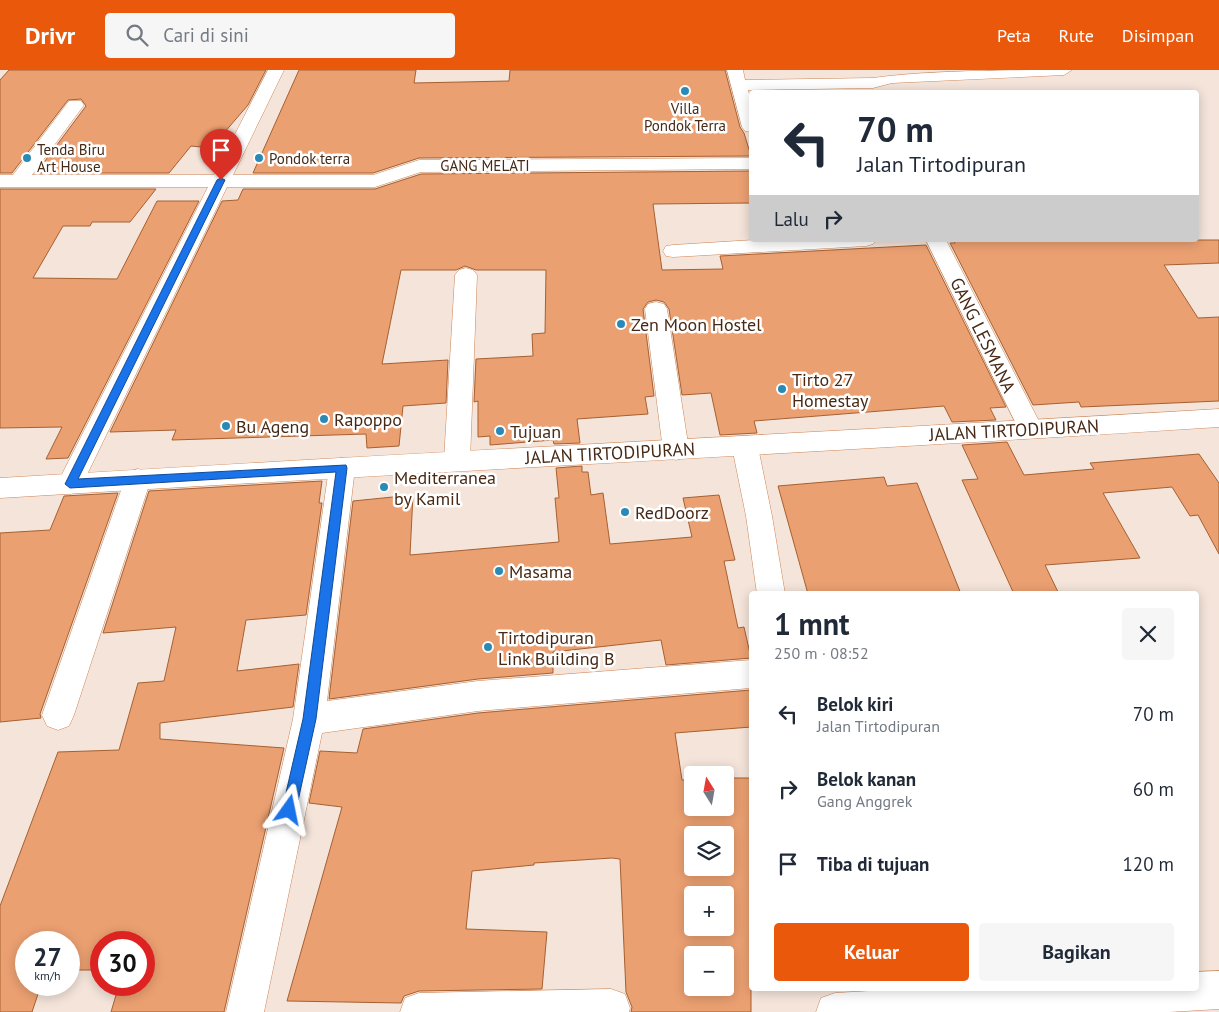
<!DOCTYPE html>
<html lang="id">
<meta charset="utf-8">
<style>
body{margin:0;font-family:"PT Sans",sans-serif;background:#f6f6f7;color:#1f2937;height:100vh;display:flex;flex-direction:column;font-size:19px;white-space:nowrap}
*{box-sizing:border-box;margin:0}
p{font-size:16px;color:#747a83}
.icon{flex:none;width:28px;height:28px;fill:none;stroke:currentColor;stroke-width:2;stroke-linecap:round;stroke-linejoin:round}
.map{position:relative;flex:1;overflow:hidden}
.drawer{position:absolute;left:749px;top:521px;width:450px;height:400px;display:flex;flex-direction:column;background:#fff;border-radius:5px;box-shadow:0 2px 12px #0003}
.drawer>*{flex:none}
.guide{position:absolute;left:749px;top:20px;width:450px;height:152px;border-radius:5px;box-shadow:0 2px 12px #0003;background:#fff;color:#1f2937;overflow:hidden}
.needle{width:32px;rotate:349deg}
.controls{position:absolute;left:684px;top:696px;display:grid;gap:10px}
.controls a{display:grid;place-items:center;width:50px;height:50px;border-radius:5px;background:#fff;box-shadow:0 2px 12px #0003;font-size:25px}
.speed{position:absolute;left:15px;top:861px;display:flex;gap:10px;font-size:25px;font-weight:700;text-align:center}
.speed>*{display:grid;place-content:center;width:65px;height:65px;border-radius:50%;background:#fff;box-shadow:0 2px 12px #0003;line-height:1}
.speed small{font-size:12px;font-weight:400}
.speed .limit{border:8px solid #d22;background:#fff;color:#111}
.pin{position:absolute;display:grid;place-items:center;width:42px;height:42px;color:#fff;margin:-51px -21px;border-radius:50% 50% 50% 0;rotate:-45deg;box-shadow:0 0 5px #0007}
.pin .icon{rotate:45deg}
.me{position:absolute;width:55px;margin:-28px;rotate:12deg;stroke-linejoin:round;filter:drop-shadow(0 0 4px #0008)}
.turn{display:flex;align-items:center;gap:18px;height:105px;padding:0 25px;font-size:22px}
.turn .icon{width:65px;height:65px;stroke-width:2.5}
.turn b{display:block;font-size:35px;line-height:42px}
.then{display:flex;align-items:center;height:48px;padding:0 25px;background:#0003;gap:10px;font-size:19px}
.round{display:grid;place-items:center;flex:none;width:52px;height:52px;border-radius:5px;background:#f6f6f7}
.summary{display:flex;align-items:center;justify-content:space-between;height:85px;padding:0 25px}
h1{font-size:30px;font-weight:700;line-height:38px}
.primary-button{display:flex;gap:10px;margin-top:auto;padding:10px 25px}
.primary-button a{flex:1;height:58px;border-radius:5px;background:#ea580c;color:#fff;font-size:20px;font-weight:700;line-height:58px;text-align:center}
.primary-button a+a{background:#f6f6f7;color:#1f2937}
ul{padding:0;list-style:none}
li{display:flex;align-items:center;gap:15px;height:75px;padding:0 25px}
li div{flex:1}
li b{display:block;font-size:19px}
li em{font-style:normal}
header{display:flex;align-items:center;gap:30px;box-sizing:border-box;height:70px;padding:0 25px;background:#ea580c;color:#fff}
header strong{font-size:24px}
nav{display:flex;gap:28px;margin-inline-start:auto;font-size:18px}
.search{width:350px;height:45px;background:#f6f6f7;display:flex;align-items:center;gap:12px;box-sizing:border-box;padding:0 18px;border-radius:5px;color:#747a83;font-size:19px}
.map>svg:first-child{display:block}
</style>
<header>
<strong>Drivr</strong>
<div class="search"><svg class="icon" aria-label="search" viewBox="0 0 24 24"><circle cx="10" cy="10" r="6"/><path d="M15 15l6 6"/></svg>Cari di sini</div>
<nav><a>Peta</a><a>Rute</a><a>Disimpan</a></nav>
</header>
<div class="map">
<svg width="1219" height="942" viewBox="0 0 1219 942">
<rect width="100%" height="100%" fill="#f4e4da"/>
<!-- building -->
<path fill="#eba071" stroke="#a66031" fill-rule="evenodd" d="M9 0H266L248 35 211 78 191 76 169 103H36L86 36 81 29 68 30 12 103H0V10Z
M299 0H416L414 13 509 11 510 0H725L740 57 744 63 751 86 419 88 373 103H253Z
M751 101V133L653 134 662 200 723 199 720 186 926 175 1006 337 990 338 996 350 952 352 944 336 754 351 757 363 720 365 711 323 682 325 669 239 664 232 656 230 648 232 643 239 654 326 645 327 648 344 577 349 580 373 554 374 553 370 490 375V366L478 367V331L474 332 476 289 533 286 532 264 545 263 546 200H476L465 196 456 200H401L382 294 448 290 446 333 403 336 399 376 367 378 366 364 172 370 176 360 110 362 222 131 238 130 243 119H375L421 104Z
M0 119H156L130 152H92L90 156H63L33 208 117 209 157 131H199L68 388 46 389 62 357 0 358Z
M954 170H1219V193L1164 195 1198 248 1219 247V331L1081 337 1079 332 1033 335 950 173H955Z
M1007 372 1024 405 1094 399 1090 393 1199 384 1219 413V484L1198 445 1190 446 1172 417 1103 423 1140 488 1045 495 1059 524H1014L962 410 978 409 962 375Z
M582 396V402H588L591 425 603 423 610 474 692 467 683 428 719 425 735 490 724 491 738 558 744 557 751 588 666 595 661 570 553 582V603L478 609 329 629 353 431 413 425 410 485 559 472 555 428H559L556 398Z
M884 407 887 416 917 413 961 524H808L778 416Z
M322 411 319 433H322L306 545 246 550 237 601 299 594 293 637 160 653V669L284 678 224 942H111L119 915H144V872H101V900H69V872H26V915H41L32 942H0V836L58 682 119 680 138 613 164 611 176 557 103 563 149 421Z
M118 423 40 644 41 648 0 652V463L50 460 64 426Z
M751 620V657L675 663 682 710H692V738H725V708H751V942H631L632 937 626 922 620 789 612 788 534 793V795L472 801 466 859 547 862 542 919 419 921 404 926 401 933 287 931 342 737 309 733 320 681 357 683 363 659 478 643ZM692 765H725V798H692ZM692 825H725V858H692ZM692 885H725V918H692Z"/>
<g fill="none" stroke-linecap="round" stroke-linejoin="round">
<!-- minor casing -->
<g stroke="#ce8557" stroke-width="1">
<path id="minor" d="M268 0H284L233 105H373L419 90 751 88V99L421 102 375 117H227L79 421 70 424 61 421 57 414 208 117H0V105H13L69 31H81L84 35 32 105H214Z
M727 0H743L745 10 873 8C929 0 1012 0 1072 0L1064 5 892 13 873 18 748 20 751 30V62L745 61 742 57Z
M754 170H876L873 174 866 176 673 187 666 186 663 181 666 176 673 175Z
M926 170H946L1043 359 1040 366 1031 368 1022 366Z
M466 198 473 200 477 205 470 390 466 397 457 400 448 397 444 390 455 205 459 200Z
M656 232 664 234 667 239 689 380 685 387 676 390 667 387 663 380 645 239 648 234Z
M745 367 754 370 758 377 772 446 785 524H757L746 446 732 377 736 370Z
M342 388 351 391 355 398 327 631 478 611 751 590V618L478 641 322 663 264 942H226L293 649 329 398 333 391Z
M138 399 147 402 151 409 74 645 69 656 58 660 47 656 42 645 125 409 129 402Z
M1219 901V939L1169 942H816L821 928 835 923 903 919H1196V902Z
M611 919 625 924 630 938 629 942H400L405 928 419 923Z"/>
</g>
<!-- tertiary casing -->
<g stroke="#ce8557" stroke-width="1">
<path id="tertiary" d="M1219 339V357C813 383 406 403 0 428V408C406 383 813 363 1219 339Z"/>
</g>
<!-- minor -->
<use href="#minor" fill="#fff" fill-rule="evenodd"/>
<!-- tertiary -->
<use href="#tertiary" fill="#fff" fill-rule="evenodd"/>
</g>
<!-- route -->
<path fill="#1a73e8" stroke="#114b97" d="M221 108 225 110 78 409 346 395 347 398 316 649 296 740 294 745 289 747 284 745 282 740 303 649 336 402 70 418 65 414 217 110Z"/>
<!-- markers -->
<g fill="#2a8ab5" stroke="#fff" stroke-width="2">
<circle cx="685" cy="21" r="5"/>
<circle cx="27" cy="88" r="5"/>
<circle cx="259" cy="88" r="5"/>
<circle cx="621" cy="254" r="5"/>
<circle cx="782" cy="319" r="5"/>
<circle cx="324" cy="349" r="5"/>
<circle cx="226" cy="356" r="5"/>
<circle cx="500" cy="361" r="5"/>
<circle cx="384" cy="417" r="5"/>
<circle cx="625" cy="442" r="5"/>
<circle cx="499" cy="501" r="5"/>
<circle cx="488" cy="577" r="5"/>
</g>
<g text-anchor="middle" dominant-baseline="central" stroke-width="5" stroke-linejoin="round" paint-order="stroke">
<!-- far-poi labels -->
<g font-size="15" fill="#472915" stroke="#fff" text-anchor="start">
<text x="685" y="38" text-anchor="middle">Villa<tspan x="685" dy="17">Pondok Terra</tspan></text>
<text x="37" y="79">Tenda Biru<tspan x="37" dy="17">Art House</tspan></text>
<text x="269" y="88">Pondok terra</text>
</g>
<!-- far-street labels -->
<g font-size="15" fill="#472915" stroke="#fff">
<text x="485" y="95">GANG MELATI</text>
</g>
<!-- poi labels -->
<g font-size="18" fill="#472915" stroke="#fff" text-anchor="start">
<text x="631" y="254">Zen Moon Hostel</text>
<text x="792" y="309">Tirto 27<tspan x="792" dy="21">Homestay</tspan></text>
<text x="334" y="349">Rapoppo</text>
<text x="236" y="356">Bu Ageng</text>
<text x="510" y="361">Tujuan</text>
<text x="394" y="407">Mediterranea<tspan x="394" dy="21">by Kamil</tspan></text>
<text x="635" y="442">RedDoorz</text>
<text x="509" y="501">Masama</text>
<text x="498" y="567">Tirtodipuran<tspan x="498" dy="21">Link Building B</tspan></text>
</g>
<!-- street labels -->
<g font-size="18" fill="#472915" stroke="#fff">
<text transform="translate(983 265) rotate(64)">GANG LESMANA</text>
<text transform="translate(1014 360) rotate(-3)">JALAN TIRTODIPURAN</text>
<text transform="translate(610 383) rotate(-3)">JALAN TIRTODIPURAN</text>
</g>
</g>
</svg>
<div class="controls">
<a><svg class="needle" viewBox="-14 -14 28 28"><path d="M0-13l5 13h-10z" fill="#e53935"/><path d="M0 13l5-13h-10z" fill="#747a83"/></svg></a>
<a><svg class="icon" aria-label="layers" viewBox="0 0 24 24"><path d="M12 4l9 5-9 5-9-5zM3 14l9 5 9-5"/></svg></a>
<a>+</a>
<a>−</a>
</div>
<div class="speed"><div>27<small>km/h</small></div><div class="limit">30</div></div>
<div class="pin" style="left:221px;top:110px;background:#d93025"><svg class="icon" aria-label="arrive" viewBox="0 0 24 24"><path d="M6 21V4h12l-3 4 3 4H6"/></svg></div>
<svg class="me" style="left:289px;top:740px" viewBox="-20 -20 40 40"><path d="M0-17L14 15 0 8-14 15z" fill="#1a73e8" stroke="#fff" stroke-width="4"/></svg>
<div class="guide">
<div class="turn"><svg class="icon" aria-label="left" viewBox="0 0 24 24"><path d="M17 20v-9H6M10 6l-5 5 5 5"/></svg><div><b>70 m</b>Jalan Tirtodipuran</div></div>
<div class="then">Lalu<svg class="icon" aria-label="right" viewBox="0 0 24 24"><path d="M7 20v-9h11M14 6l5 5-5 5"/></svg></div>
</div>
<section class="drawer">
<div class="summary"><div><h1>1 mnt</h1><p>250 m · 08:52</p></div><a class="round"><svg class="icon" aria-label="close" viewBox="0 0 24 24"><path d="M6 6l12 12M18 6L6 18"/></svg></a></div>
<ul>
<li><svg class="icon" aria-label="left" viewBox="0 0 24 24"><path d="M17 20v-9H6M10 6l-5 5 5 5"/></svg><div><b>Belok kiri</b><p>Jalan Tirtodipuran</p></div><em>70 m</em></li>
<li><svg class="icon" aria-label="right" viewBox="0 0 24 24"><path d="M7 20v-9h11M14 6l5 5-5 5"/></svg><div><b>Belok kanan</b><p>Gang Anggrek</p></div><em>60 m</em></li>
<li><svg class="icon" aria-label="arrive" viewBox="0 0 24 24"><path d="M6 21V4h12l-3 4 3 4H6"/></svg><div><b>Tiba di tujuan</b></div><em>120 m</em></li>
</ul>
<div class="primary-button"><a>Keluar</a><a>Bagikan</a></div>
</section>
</div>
